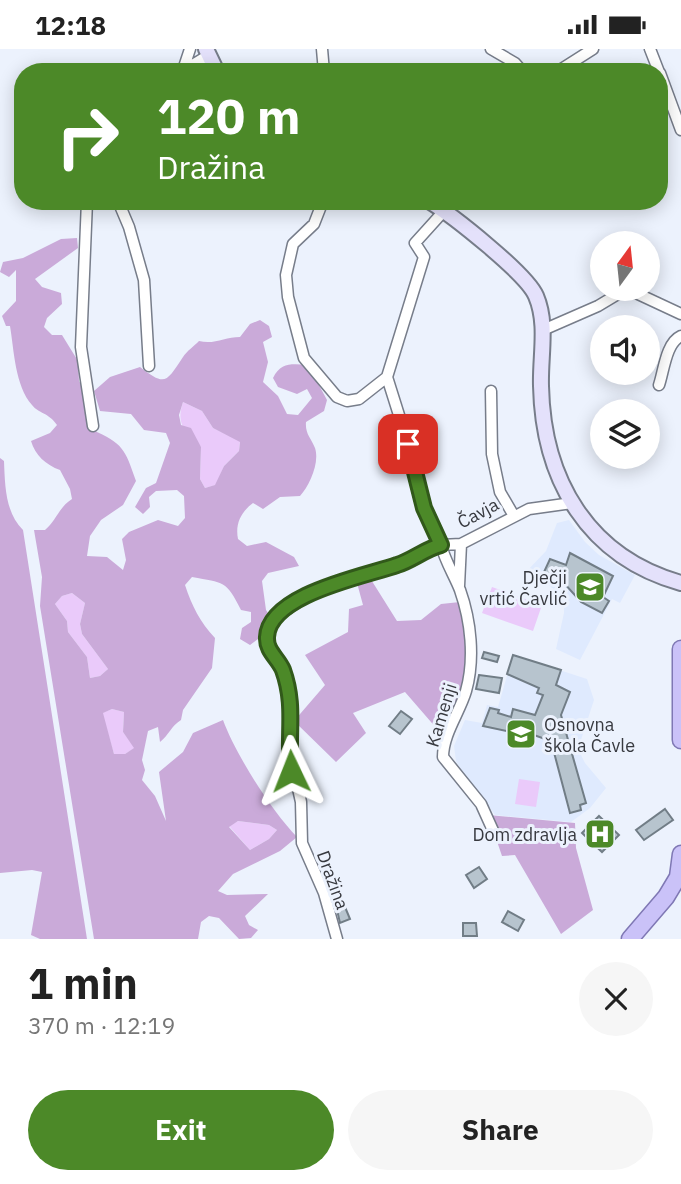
<!DOCTYPE html>
<meta charset="utf-8">
<style>
body{margin:0;font-family:"IBM Plex Sans",sans-serif;background:#f6f6f6;color:#222;height:100vh;display:flex;flex-direction:column;font-size:26px;white-space:nowrap}
*{box-sizing:border-box;margin:0}
p{font-size:23px;color:#767676}
.icon{flex:none;width:38px;height:38px;fill:none;stroke:currentColor;stroke-width:2;stroke-linecap:round;stroke-linejoin:round}
.map{position:relative;height:890px;overflow:hidden}
.sheet{display:flex;flex-direction:column;background:#fff;flex:1}
.sheet>*{flex:none}
.hud{position:absolute;left:14px;top:14px;width:654px;height:147px;border-radius:28px;box-shadow:0 4px 18px #0003;background:#4c8928;color:#fff;overflow:hidden}
.needle{width:46px;rotate:15deg}
.controls{position:absolute;left:590px;top:182px;display:grid;gap:14px}
.controls a{display:grid;place-items:center;width:70px;height:70px;border-radius:50%;background:#fff;box-shadow:0 4px 18px #0003;font-size:35px}
.pin{position:absolute;display:grid;place-items:center;width:60px;height:60px;color:#fff;margin:-30px;border-radius:14px;box-shadow:0 4px 10px #0006}
.me{position:absolute;width:77px;margin:-38px;rotate:358deg;stroke-linejoin:round;filter:drop-shadow(0 0 5px #0008)}
.turn{display:flex;align-items:center;gap:24px;height:147px;padding:0 28px;font-size:32px}
.turn .icon{width:91px;height:91px;stroke-width:2.5}
.turn b{display:block;font-size:49px;line-height:60px}
.round{display:grid;place-items:center;flex:none;width:74px;height:74px;border-radius:37px;background:#f6f6f6}
.head{display:flex;align-items:center;justify-content:space-between;height:119px;padding:0 28px}
h1{font-size:42px;font-weight:700;line-height:52px}
.button{display:flex;gap:14px;margin-top:auto;padding:14px 28px}
.button a{flex:1;height:80px;border-radius:42px;background:#4c8928;color:#fff;font-size:28px;font-weight:700;line-height:80px;text-align:center}
.button a+a{background:#f6f6f6;color:#222}
.status{display:flex;justify-content:space-between;align-items:center;height:49px;padding:0 35px;background:#fff;direction:ltr}
.status svg{height:19px;fill:currentColor}
.map>svg:first-child{display:block}
</style>
<div class="status"><b>12:18</b><svg viewBox="0 0 49 12"><path d="M0 12V9h3v3zM5 12V6h3v6zM10 12V3h3v9zM15 12V0h3v12zM26 1h20v11H26zM47 4h2v5h-2z"/></svg></div>
<div class="map">
<svg width="681" height="890" viewBox="0 0 681 890">
<rect width="100%" height="100%" fill="#ecf2fd"/>
<!-- built -->
<path fill="#dfeafe" d="M569 471 585 493 599 506 635 526 620 554 612 550 580 611 556 600 564 564V551L547 534 526 523 546 502 557 474Z
M513 606 587 630 594 651 578 700 585 714 606 739 590 759 571 773 495 766 478 742 463 725 456 712 454 697 465 671 482 674 487 656 498 658Z"/>
<!-- green -->
<path fill="#eacafa" d="M183 353 202 362 213 379 240 392 239 402 224 417 216 436 205 439 200 430 201 398C186 382 175 377 183 353Z
M492 538 542 556 533 582 482 564Z
M72 544 85 554 80 575 82 585 108 620 100 627 90 629 87 608 68 583 67 572 55 555 62 547Z
M112 660 124 663 123 683 135 699 125 705H114L102 664Z
M519 730 540 733 536 758 515 755Z
M238 772 269 776 277 781 269 790 250 801 229 777Z"/>
<!-- forest -->
<path fill="#caaad9" fill-rule="evenodd" d="M77 189 78 199 35 230 42 238 61 244 62 255 47 269 44 278 52 286H62L78 312 79 332 94 361 92 381C123 394 125 400 136 432L123 456 101 471 90 487 87 507 107 508 123 521 126 511 122 490 129 483 158 471 178 477 185 469 184 447 177 441 156 442 149 448 150 458 143 465 135 458 146 439 156 434 170 394 166 384 144 381 131 365 100 362 94 342 110 328 140 318C166 338 166 333 183 308 187 302 194 297 199 292 214 296 225 288 240 288L250 275 260 271 269 277 272 288 263 293 268 313 263 333 278 347 287 365 298 366 312 349 307 340 297 345 278 338 273 329C281 313 292 315 308 316L327 351 324 362 306 373C305 385 311 389 315 399 320 414 309 437 300 447L280 448 263 460 253 454C241 463 235 475 238 490L247 497 266 493 294 508 299 517 268 524 262 532 266 561 272 570 266 577 262 591 258 590 250 596 240 590 242 579 251 573V563L241 561C226 531 224 534 192 528L185 536C192 557 200 573 215 589L212 619 183 661 181 671C171 677 169 686 160 693L158 678 148 682 142 711 145 721 142 731 155 747 166 772 159 723 183 703 193 684 223 671C236 706 271 761 297 788L280 802 233 825 218 842 227 846 268 845 245 867 249 876 258 881 251 889 239 890 219 869 209 867 201 873 198 890H94L40 557 42 528 34 481H45C56 472 59 458 72 450L70 440 60 421C46 416 35 406 31 392L50 384 57 376C48 363 39 365 32 356 15 337 14 301 10 277H6L2 267 16 252V221L9 228 0 223 3 213 23 209 61 190ZM183 353 202 362 213 379 240 393 239 402 224 417 215 436 205 439 200 430 201 398 191 379 181 376 179 366ZM72 544 85 554 80 575 82 585 108 620 100 627 90 629 87 608 68 583 67 572 55 555 62 547ZM112 660 124 663 123 683 134 699 125 705H114L103 664ZM238 772 269 776 277 781 269 790 250 801 229 778Z
M0 409 4 412C5 436 5 463 23 481L87 890H40L31 886 42 823 32 821 0 824Z
M370 529 397 572 421 571 441 555 460 553 467 586V626L444 688 405 643 353 664 366 684 336 713 294 672 325 636 305 606 348 583 349 560 363 556 357 534Z
M488 766 575 774 576 799 593 861 561 885 515 806 502 807Z"/>
<!-- building -->
<path fill="#b7c4ce" stroke="#717d86" stroke-width="2" d="M570 504 613 527 603 548 609 552 602 564 581 553 564 534 544 523 550 510 566 516Z
M484 603 499 607 497 613 482 609Z
M513 606 561 621 556 636 570 643 561 666 586 754 580 756 581 761 570 764 551 692 531 685 530 687 483 677 490 659 499 661 498 664 511 668 513 660 535 666 543 646 537 644 539 639 507 625Z
M479 626 502 629 499 644 476 640Z
M401 662 412 670 400 685 389 677Z
M665 760 673 771 644 791 636 781Z
M599 767 619 786 602 803 582 784Z
M479 818 487 830 474 839 466 826Z
M345 858 350 870 340 874 337 861Z
M508 862 524 871 518 882 502 873Z
M463 874H476L477 887H463Z"/>
<g fill="none" stroke-linecap="round" stroke-linejoin="round">
<!-- street casing -->
<g stroke="#777d8a" stroke-width="13">
<path id="street" d="M322 0 324 23
M491 0 515 14 523 23
M650 0 659 23
M183 21 190 0
M181 23 209 6
M550 23 560 21 593 0
M660 24 681 81
M87 152 81 298 93 377
M118 152 129 178 144 231 149 317
M323 152 314 175 293 195 286 226 288 248 304 309 337 348 347 352 359 350 387 328
M443 163 415 194 424 208 387 328 415 417 424 459 441 496 461 495 529 460 572 454
M543 281 598 257 623 242 636 244 681 265
M659 336C664 321 666 294 681 287
M491 342 492 405 500 443 514 467
M459 537 461 495
M337 890 324 844 302 794 301 753 297 735 291 721 289 703 291 650 282 618 268 599 267 586 274 569 317 540 400 515 428 499 441 496C445 512 454 526 460 541 471 572 475 610 466 642 460 663 443 685 443 708L481 755 495 786"/>
</g>
<!-- secondary casing -->
<g stroke="#777d8a" stroke-width="18">
<path id="secondary" d="M206 0 217 23
M429 152C452 166 527 225 536 247 548 275 540 307 541 337 543 431 588 508 681 534"/>
</g>
<!-- primary casing -->
<g stroke="#7f78b4" stroke-width="19">
<path id="primary" d="M681 600V691
M630 890 666 848 678 828 681 805"/>
</g>
<!-- street -->
<use href="#street" stroke="#fff" stroke-width="10"/>
<!-- secondary -->
<use href="#secondary" stroke="#e4e1fb" stroke-width="14"/>
<!-- primary -->
<use href="#primary" stroke="#cac2f8" stroke-width="16"/>
</g>
<g fill="none" stroke-linecap="round" stroke-linejoin="round">
<!-- route casing -->
<g stroke="#31591a" stroke-width="18">
<path id="route" d="M291 722C287 685 296 657 283 621 278 609 266 602 267 588 269 545 366 527 397 516 413 511 425 500 441 496L424 459 408 395"/>
</g>
<!-- route -->
<use href="#route" stroke="#4c8928" stroke-width="12"/>
</g>
<!-- icons -->
<defs>
<g id="school-square" transform="scale(1.575)"><rect x="-9" y="-9" width="18" height="18" rx="4" fill="#4c8928" stroke="#ecf2fd"/><path d="M0-5L7-2L0 1L-7-2ZM-4 1L0 2.5L4 1V4Q0 6-4 4Z" fill="#fff"/></g>
<g id="hospital-square" transform="scale(1.575)"><rect x="-9" y="-9" width="18" height="18" rx="4" fill="#4c8928" stroke="#ecf2fd"/><path d="M-5-5h3v3.5h4V-5h3V5h-3V1.5h-4V5h-3Z" fill="#fff"/></g>
</defs>
<g fill-rule="evenodd">
<use href="#school-square" x="590" y="538"/>
<use href="#school-square" x="521" y="685"/>
<use href="#hospital-square" x="600" y="785"/>
</g>
<g text-anchor="middle" dominant-baseline="central" stroke-width="6" stroke-linejoin="round" paint-order="stroke">
<!-- street labels -->
<g font-size="18" fill="#37393f" stroke="#ecf2fd">
<text transform="translate(478 464) rotate(-28)">Čavja</text>
<text transform="translate(441 666) rotate(-73)">Kamenji</text>
<text transform="translate(333 831) rotate(70)">Dražina</text>
</g>
<!-- poi labels -->
<g font-size="18" fill="#37393f" stroke="#ecf2fd" text-anchor="end">
<text x="567" y="528">Dječji<tspan x="567" dy="21">vrtić Čavlić</tspan></text>
<text x="544" y="675" text-anchor="start">Osnovna<tspan x="544" dy="21">škola Čavle</tspan></text>
<text x="577" y="785">Dom zdravlja</text>
</g>
</g>
</svg>
<div class="controls">
<a><svg class="needle" viewBox="-14 -14 28 28"><path d="M0-13l5 13h-10z" fill="#e53935"/><path d="M0 13l5-13h-10z" fill="#767676"/></svg></a>
<a><svg class="icon" aria-label="sound" viewBox="0 0 24 24"><path d="M4 9h4l5-4v14l-5-4H4zM17 9q2 3 0 6"/></svg></a>
<a><svg class="icon" aria-label="layers" viewBox="0 0 24 24"><path d="M12 4l9 5-9 5-9-5zM3 14l9 5 9-5"/></svg></a>
</div>
<div class="pin" style="left:408px;top:395px;background:#d93025"><svg class="icon" aria-label="arrive" viewBox="0 0 24 24"><path d="M6 21V4h12l-3 4 3 4H6"/></svg></div>
<svg class="me" style="left:291px;top:722px" viewBox="-20 -20 40 40"><path d="M0-17L14 15 0 8-14 15z" fill="#4c8928" stroke="#fff" stroke-width="4"/></svg>
<div class="hud">
<div class="turn"><svg class="icon" aria-label="right" viewBox="0 0 24 24"><path d="M7 20v-9h11M14 6l5 5-5 5"/></svg><div><b>120 m</b>Dražina</div></div>
</div>
</div>
<section class="sheet">
<div class="head"><div><h1>1 min</h1><p>370 m · 12:19</p></div><a class="round"><svg class="icon" aria-label="close" viewBox="0 0 24 24"><path d="M6 6l12 12M18 6L6 18"/></svg></a></div>
<div class="button"><a>Exit</a><a>Share</a></div>
</section>
